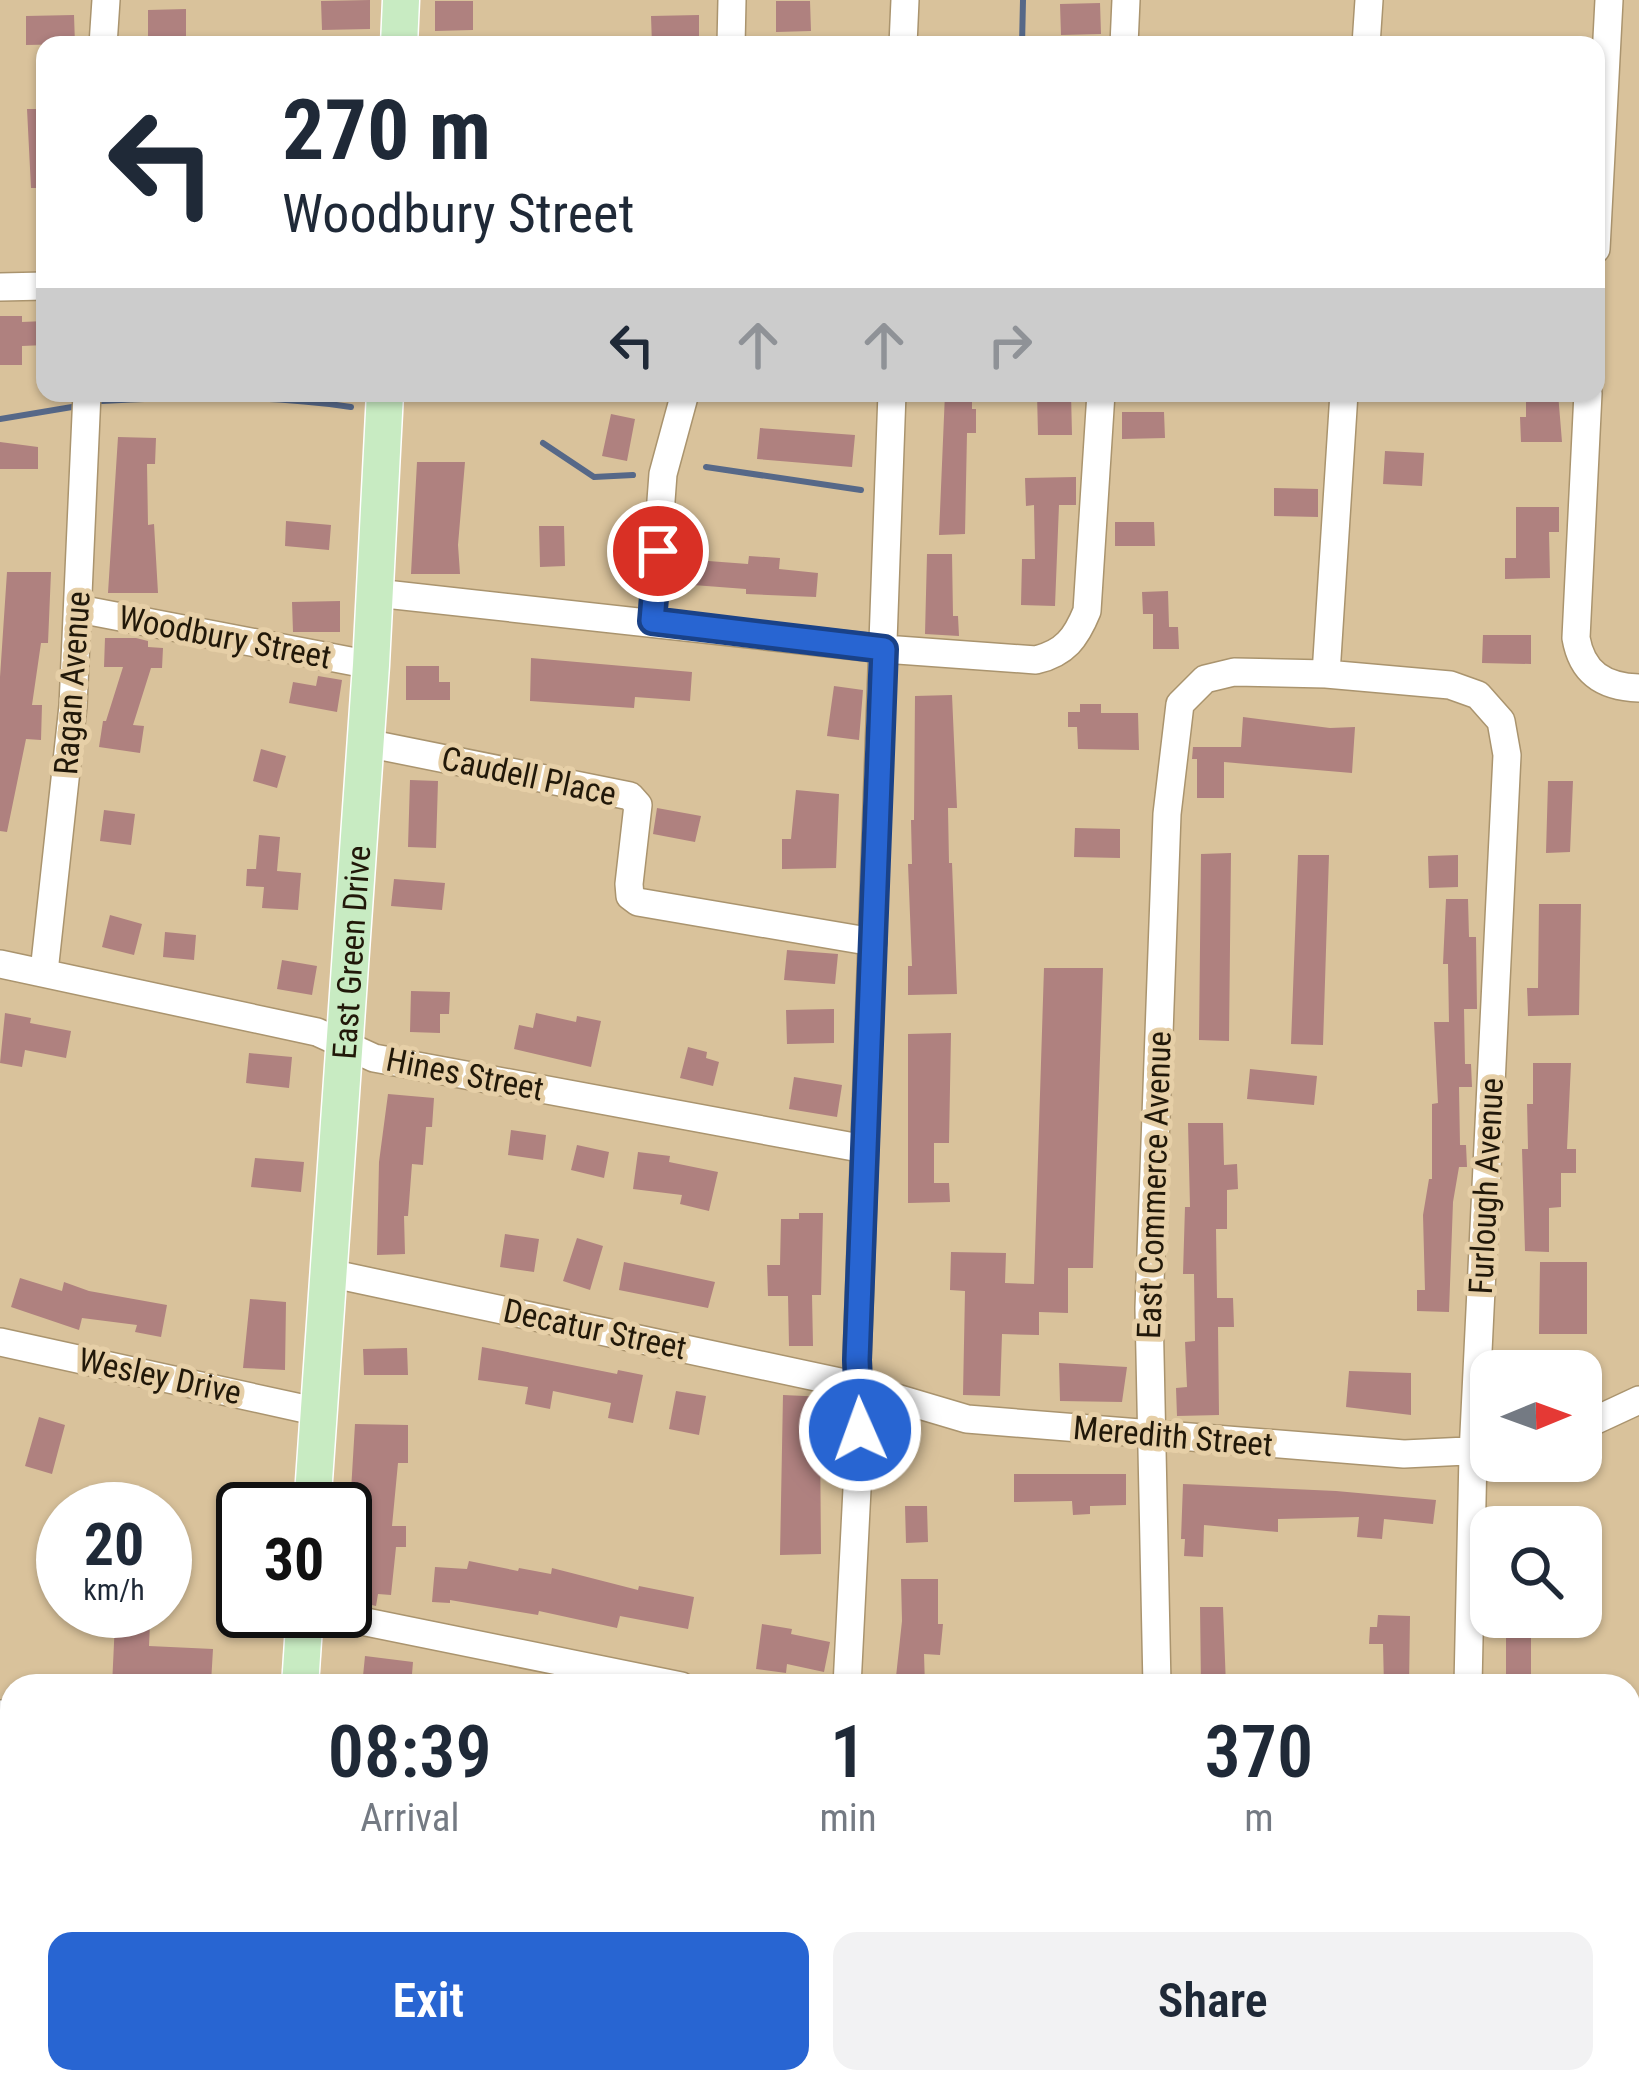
<!DOCTYPE html>
<style>
body{margin:0;font-family:"Roboto Condensed",sans-serif;background:#f2f2f3;color:#1f2937;height:100vh;display:flex;flex-direction:column;font-size:45px;white-space:nowrap}
*{box-sizing:border-box;margin:0}
p{font-size:39px;color:#747a83}
.icon{flex:none;width:66px;height:66px;fill:none;stroke:currentColor;stroke-width:2;stroke-linecap:round;stroke-linejoin:round}
.map{position:relative;flex:1;overflow:hidden}
.side{position:absolute;left:0px;top:1674px;width:1641px;height:420px;display:flex;flex-direction:column;background:#fff;border-radius:36px 36px 0 0;box-shadow:0 3px 9px #0004}
.side>*{flex:none}
.guide{position:absolute;left:36px;top:36px;width:1569px;height:366px;border-radius:24px;box-shadow:0 3px 9px #0004;background:#fff;color:#1f2937;overflow:hidden}
.needle{width:78px;rotate:89deg}
.tools{position:absolute;left:1470px;top:1350px;display:grid;gap:24px}
.tools a{display:grid;place-items:center;width:132px;height:132px;border-radius:24px;background:#fff;box-shadow:0 3px 9px #0004;font-size:60px}
.speed{position:absolute;left:36px;top:1482px;display:flex;gap:24px;font-size:60px;font-weight:700;text-align:center}
.speed>*{display:grid;place-content:center;width:156px;height:156px;border-radius:50%;background:#fff;box-shadow:0 3px 9px #0004;line-height:1}
.speed small{font-size:30px;font-weight:400}
.speed .limit{border:6px solid #111;border-radius:18px;background:#fff;color:#111}
.pin{position:absolute;display:grid;place-items:center;width:102px;height:102px;color:#fff;margin:-51px;border:6px solid #fff;border-radius:50%;box-shadow:0 3px 12px #0007}
.me{position:absolute;width:132px;margin:-66px;rotate:358deg;stroke-linejoin:round;filter:drop-shadow(0 0 9px #0008)}
.turn{display:flex;align-items:center;gap:42px;height:252px;padding:0 48px;font-size:54px}
.turn .icon{width:156px;height:156px;stroke-width:2.5}
.turn b{display:block;font-size:84px;line-height:102px}
.lanes{display:flex;align-items:center;height:114px;padding:0 48px;background:#0003;justify-content:center;gap:60px;direction:ltr}
.lanes .off{opacity:.35}
.eta{display:flex;justify-content:space-evenly;align-items:center;height:204px;text-align:center}
.eta b{font-size:72px;font-weight:600;line-height:84px}
.button{display:flex;gap:24px;margin-top:auto;padding:24px 48px}
.button a{flex:1;height:138px;border-radius:24px;background:#2865d2;color:#fff;font-size:48px;font-weight:600;line-height:138px;text-align:center}
.button a+a{background:#f2f2f3;color:#1f2937}
.map>svg:first-child{display:block}
</style>
<div class="map">
<svg width="1639" height="2094" viewBox="0 0 1639 2094">
<rect width="100%" height="100%" fill="#d9c29b"/>
<g fill="none" stroke-linecap="round" stroke-linejoin="round">
<!-- stream -->
<path stroke="#566888" stroke-width="6" d="M1022 45 1023 0
M1550 45 1568 43
M1002 393V394
M102 401C186 396 268 395 351 407
M0 419 78 406
M543 443 594 477 633 475
M706 467 861 490
M0 1946 12 1944
M1608 2093 1610 2082"/>
</g>
<!-- building -->
<path fill="#af817f" d="M370 0V29L322 30 321 1Z
M435 1H473V30L435 31Z
M776 1H810L811 31 776 32Z
M1100 3 1101 34 1061 35 1060 4Z
M186 9V41L148 42V10Z
M74 15 75 44 26 45V16Z
M699 15V45H652L651 16Z
M27 109H45V188H31Z
M0 316H22V322L45 321V345L22 346V365H0Z
M945 393H972V409H976V433H967L965 534 939 535Z
M1037 393H1071L1072 435H1038Z
M1526 393H1558L1562 442H1521L1520 417H1526Z
M1122 412H1164L1165 438 1122 439Z
M611 414 635 419 627 461 602 456Z
M760 428 855 435 852 467 757 459Z
M118 437 156 438 155 464H147L148 525 154 524 158 593H108Z
M0 442 38 447V469H0Z
M1385 451 1424 453 1422 486 1383 484Z
M417 462H465L458 545 460 574H411Z
M1076 477V505H1059L1055 606 1021 605 1022 559H1035L1034 505 1026 506 1025 478Z
M1274 488 1318 489V517L1274 516Z
M1516 507H1559V532H1549L1550 578 1505 579V558H1516Z
M286 521 331 525 329 550 285 546Z
M1115 522H1154L1155 546H1115Z
M539 526H564L565 566 540 567Z
M927 554H952L953 616H958L959 636 925 634Z
M749 556 780 558 779 569 818 573 816 597 746 594V589L693 585 695 560 748 564Z
M7 572H51L48 643H41L32 705H42L41 740 26 739 7 832 0 831V677Z
M1168 591 1169 627H1178L1179 649H1153V614H1143L1142 592Z
M340 601V632H293L292 602Z
M1483 635H1531V664L1482 663Z
M105 638H136L148 641V647L163 648 162 668H151L133 725 144 726 140 753 99 747 103 721H106L123 667H104Z
M531 658 692 672 690 701 635 697 634 708 530 701Z
M406 666H439V682H450V700H406Z
M318 676 342 680 337 712 289 703 293 682 316 686Z
M834 686 863 690 859 740 827 736Z
M952 695 957 808H948L949 863H952L957 994 908 995V966H912L908 864H912L911 820H914L915 696Z
M1080 704H1101V713H1138L1139 750 1078 749 1077 727H1068V712H1080Z
M1243 717 1330 728 1355 727 1352 773 1224 762V798H1197V759H1192L1193 747H1241Z
M261 749 286 756 277 788 253 781Z
M410 780 438 781 436 848 408 847Z
M1548 781H1573L1570 852 1546 853Z
M796 790 839 794 836 868 782 869V839H791Z
M657 808 701 816 695 842 653 834Z
M104 810 135 814 131 845 100 841Z
M1075 828 1120 829V858L1074 857Z
M259 835 280 837 277 871 301 873 298 910 262 908 264 887 246 886 247 869H256Z
M1231 853 1229 1041 1199 1040 1201 854Z
M1298 855H1329L1323 1045 1291 1044Z
M1458 855V887L1429 888 1428 856Z
M394 879 445 883 442 910 391 906Z
M1446 899H1468L1469 937H1476L1477 1009H1464L1465 1064H1471L1472 1087H1459L1460 1145H1466L1467 1167H1459L1453 1202 1449 1312 1417 1311V1290H1425L1423 1215 1429 1179H1432V1104L1438 1103 1434 1022H1449L1448 964H1443Z
M1539 904H1581L1579 1015 1528 1016 1527 988H1538Z
M110 915 142 924 134 955 102 947Z
M165 932 196 935 194 960 163 957Z
M787 950 838 954 835 984 784 980Z
M282 960 317 966 312 995 277 989Z
M1044 968H1103L1093 1268H1068V1313L1039 1312V1335L1002 1334 1000 1396 963 1395 965 1291 950 1290 951 1252 1006 1253 1005 1283 1034 1284Z
M411 991 450 992 449 1014H440V1033L410 1032Z
M834 1009V1043L787 1044 786 1010Z
M5 1013 31 1018 30 1023 71 1031 66 1058 25 1050 22 1067 0 1063Z
M536 1013 576 1022 577 1016 601 1021 591 1067 514 1049 519 1025 533 1028Z
M951 1033 949 1143H934V1183H949L950 1202 908 1203V1034Z
M688 1047 707 1052 706 1058 719 1062 713 1086 680 1078Z
M249 1053 292 1057 289 1088 246 1083Z
M1533 1063H1571L1567 1149H1576V1173H1561V1207L1549 1208V1252L1525 1251 1522 1149H1528L1527 1104H1533Z
M1250 1069 1317 1076 1314 1105 1247 1099Z
M794 1077 842 1085 837 1117 789 1109Z
M388 1094 434 1098 432 1127H426L423 1165 412 1164 408 1216H404L405 1254 377 1255 379 1162Z
M1188 1123H1223L1224 1165 1237 1164 1238 1189 1227 1190V1229H1216L1217 1298H1233L1234 1327H1218L1219 1415 1177 1416 1176 1388 1187 1387 1185 1342 1195 1341 1194 1274H1183L1185 1207H1190Z
M511 1130 546 1135 543 1160 508 1155Z
M577 1145 609 1152 604 1178 571 1170Z
M638 1152 670 1156 669 1162 718 1172 709 1211 680 1204 682 1195 633 1189Z
M255 1158 304 1162 301 1192 251 1187Z
M799 1213H823L821 1295H812L813 1346H789L788 1296H768L767 1265H780L781 1219H799Z
M505 1234 539 1239 534 1272 500 1267Z
M577 1238 603 1246 590 1290 563 1281Z
M624 1262 715 1282 708 1308 619 1290Z
M1540 1262H1587V1334H1539Z
M20 1278 62 1291 64 1282 89 1291 167 1305 161 1337 135 1332 137 1325 82 1318 79 1330 11 1307Z
M250 1299 286 1302 285 1370 243 1368Z
M482 1347 617 1374 618 1370 643 1375 633 1423 608 1418 611 1403 553 1391 550 1409 525 1404 528 1387 478 1380Z
M407 1348 408 1375H364L363 1349Z
M1059 1363 1127 1367 1122 1402 1060 1401Z
M1349 1371 1411 1373V1415L1346 1407Z
M676 1391 706 1396 699 1435 669 1429Z
M783 1395 826 1397V1430H820L821 1554 780 1555Z
M39 1417 65 1425 52 1474 25 1466Z
M355 1424 408 1425V1463H398L392 1526H406V1547H396L391 1595 378 1594 376 1606 355 1601 356 1593 345 1591Z
M1014 1474H1126V1505L1090 1506V1514L1073 1515 1072 1501 1014 1502Z
M1183 1484 1336 1491 1436 1500 1433 1524 1384 1519 1382 1539 1357 1537 1359 1517 1278 1519V1532L1204 1525 1203 1557 1184 1556 1185 1539H1181Z
M905 1506H927L928 1542 906 1543Z
M469 1561 518 1571 519 1568 551 1574 552 1568 638 1590 639 1586 694 1597 688 1629 620 1616 617 1628 539 1611 538 1615 450 1600V1603L432 1602 435 1567 467 1569Z
M901 1579H938V1624H943L940 1655 924 1654 925 1686H895L902 1621Z
M1200 1607H1223L1226 1686H1201Z
M1378 1615 1410 1616 1409 1686H1384L1383 1644H1369L1370 1627H1377Z
M1506 1617H1531V1686H1506Z
M115 1622 150 1624 149 1646 213 1649 211 1683 142 1679V1686H112Z
M762 1624 792 1629 791 1634 830 1642 824 1672 787 1664 786 1673 756 1669Z
M365 1656 413 1662 411 1686H362Z"/>
<g fill="none" stroke-linecap="round" stroke-linejoin="round">
<!-- minor casing -->
<g stroke="#aa946e" stroke-width="30">
<path id="minor" d="M103 45 106 0
M731 45 732 0
M903 45 905 0
M1124 45 1126 0
M1366 45 1369 0
M1596 249 1609 0
M0 287 45 286
M1588 393 1576 638C1582 673 1604 687 1639 688
M376 593 884 649 1036 660C1065 653 1076 638 1087 611L1101 393
M79 609 371 665
M652 621 663 474 685 393
M1326 674 1344 393
M366 743 630 796 638 805 629 884 630 896 638 902 873 942
M0 964 317 1032 374 1058 865 1149
M44 972 73 706 87 393
M329 1273 849 1384 967 1419 1404 1454 1488 1450
M0 1342 319 1412
M1581 1427 1639 1400
M312 1611 681 1686
M847 1686 860 1430 857 1360 892 393
M1157 1686 1149 1308 1167 814 1180 704 1205 679 1234 672 1326 674 1450 685 1478 695 1501 721 1507 755 1473 1454 1468 1686
M0 1714H12
M0 2042 12 2041
M1268 2082 1423 2094
M831 2094 832 2082
M1148 2094 1149 2082"/>
</g>
<!-- major casing -->
<g stroke="#fff" stroke-width="39">
<g id="major">
<path d="M399 45 401 0"/>
<path id="s1" d="M312 1509 371 665 385 393"/>
<path d="M300 1686 305 1611"/>
<path d="M273 2094V2082"/>
</g>
</g>
<!-- minor -->
<use href="#minor" stroke="#fff" stroke-width="27"/>
<!-- major -->
<use href="#major" stroke="#c8ebc2" stroke-width="36"/>
</g>
<g fill="none" stroke-linecap="round" stroke-linejoin="round">
<!-- route casing -->
<g stroke="#1a4288" stroke-width="30">
<path id="route" d="M658 551 652 621 884 649 857 1360 860 1430"/>
</g>
<!-- route -->
<use href="#route" stroke="#2865d2" stroke-width="21"/>
</g>
<g text-anchor="middle" dominant-baseline="central" stroke-width="10" stroke-linejoin="round" paint-order="stroke">
<!-- street labels -->
<g font-size="33" fill="#211809" stroke="#e6cfa7">
<text transform="translate(225 637) rotate(11)">Woodbury Street</text>
<text transform="translate(72 683) rotate(-86)">Ragan Avenue</text>
<text transform="translate(529 776) rotate(12)">Caudell Place</text>
<text stroke="none"><textPath href="#s1" startOffset="558">East Green Drive</textPath></text>
<text transform="translate(465 1074) rotate(11)">Hines Street</text>
<text transform="translate(1154 1185) rotate(-88)">East Commerce Avenue</text>
<text transform="translate(1486 1186) rotate(-87)">Furlough Avenue</text>
<text transform="translate(595 1329) rotate(12)">Decatur Street</text>
<text transform="translate(160 1376) rotate(12)">Wesley Drive</text>
<text transform="translate(1173 1436) rotate(5)">Meredith Street</text>
</g>
</g>
</svg>
<div class="tools">
<a><svg class="needle" viewBox="-14 -14 28 28"><path d="M0-13l5 13h-10z" fill="#e53935"/><path d="M0 13l5-13h-10z" fill="#747a83"/></svg></a>
<a><svg class="icon" aria-label="search" viewBox="0 0 24 24"><circle cx="10" cy="10" r="6"/><path d="M15 15l6 6"/></svg></a>
</div>
<div class="speed"><div>20<small>km/h</small></div><div class="limit">30</div></div>
<div class="pin" style="left:658px;top:551px;background:#d93025"><svg class="icon" aria-label="arrive" viewBox="0 0 24 24"><path d="M6 21V4h12l-3 4 3 4H6"/></svg></div>
<svg class="me" style="left:860px;top:1430px" viewBox="-20 -20 40 40"><circle r="17" fill="#2865d2" stroke="#fff" stroke-width="3"/><path d="M0-11L8 9 0 5-8 9z" fill="#fff"/></svg>
<div class="guide">
<div class="turn"><svg class="icon" aria-label="left" viewBox="0 0 24 24"><path d="M17 20v-9H6M10 6l-5 5 5 5"/></svg><div><b>270 m</b>Woodbury Street</div></div>
<div class="lanes"><svg class="icon" aria-label="left" viewBox="0 0 24 24"><path d="M17 20v-9H6M10 6l-5 5 5 5"/></svg><svg class="icon off" aria-label="ahead" viewBox="0 0 24 24"><path d="M12 20V5M6 11l6-6 6 6"/></svg><svg class="icon off" aria-label="ahead" viewBox="0 0 24 24"><path d="M12 20V5M6 11l6-6 6 6"/></svg><svg class="icon off" aria-label="right" viewBox="0 0 24 24"><path d="M7 20v-9h11M14 6l5 5-5 5"/></svg></div>
</div>
<section class="side">
<div class="eta">
<div><b>08:39</b><p>Arrival</p></div>
<div><b>1</b><p>min</p></div>
<div><b>370</b><p>m</p></div>
</div>
<div class="button"><a>Exit</a><a>Share</a></div>
</section>
</div>
